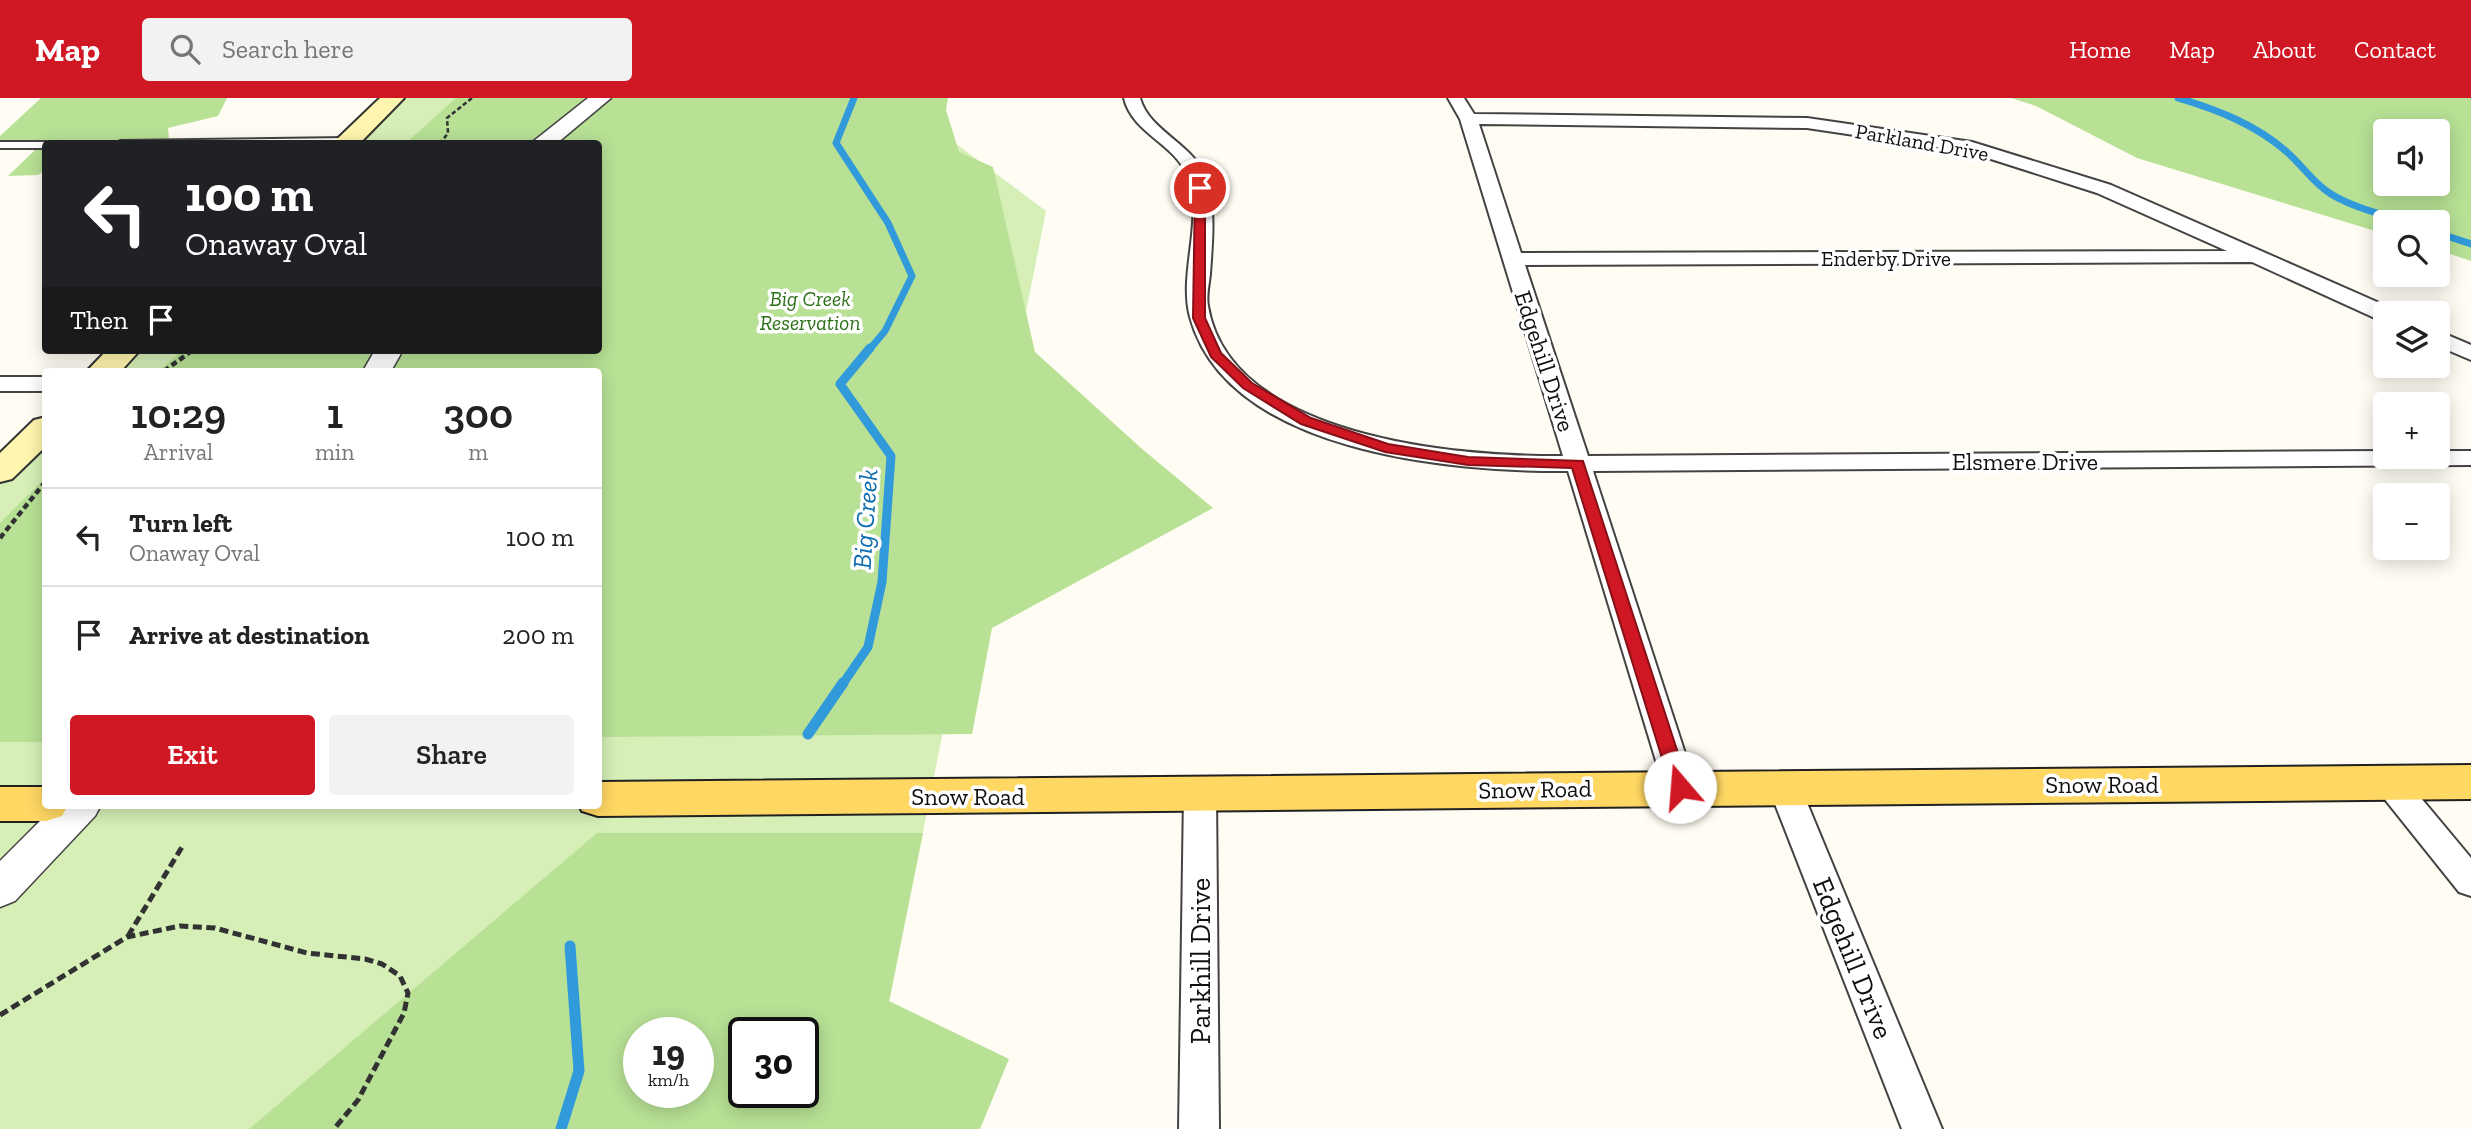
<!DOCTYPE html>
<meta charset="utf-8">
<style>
body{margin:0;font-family:"Zilla Slab",serif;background:#f2f2f2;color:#222;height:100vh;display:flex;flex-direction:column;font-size:26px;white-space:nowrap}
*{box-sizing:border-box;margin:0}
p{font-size:23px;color:#767676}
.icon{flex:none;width:38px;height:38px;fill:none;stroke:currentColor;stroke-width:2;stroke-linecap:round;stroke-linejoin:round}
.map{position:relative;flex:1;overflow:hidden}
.drawer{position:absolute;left:42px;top:270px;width:560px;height:441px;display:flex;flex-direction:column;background:#fff;border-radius:7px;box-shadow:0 4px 18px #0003}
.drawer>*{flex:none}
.guide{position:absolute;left:42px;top:42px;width:560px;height:214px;border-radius:7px;box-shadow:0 4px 18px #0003;background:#202124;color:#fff;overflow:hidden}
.fabs{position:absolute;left:2373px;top:21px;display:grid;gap:14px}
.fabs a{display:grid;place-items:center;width:77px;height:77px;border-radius:7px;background:#fff;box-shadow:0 4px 18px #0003;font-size:35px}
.speed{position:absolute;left:623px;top:919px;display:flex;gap:14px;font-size:35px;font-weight:700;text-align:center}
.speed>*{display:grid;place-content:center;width:91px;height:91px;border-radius:50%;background:#fff;box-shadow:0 4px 18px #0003;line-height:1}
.speed small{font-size:18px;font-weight:400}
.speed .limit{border:4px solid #111;border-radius:10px;background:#fff;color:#111}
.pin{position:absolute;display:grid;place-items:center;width:60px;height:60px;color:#fff;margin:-30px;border:4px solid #fff;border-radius:50%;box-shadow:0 2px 7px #0007}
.me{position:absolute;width:77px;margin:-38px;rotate:342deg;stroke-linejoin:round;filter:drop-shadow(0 0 5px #0008)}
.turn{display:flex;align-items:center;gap:24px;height:147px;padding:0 28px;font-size:32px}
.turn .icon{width:91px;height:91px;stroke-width:2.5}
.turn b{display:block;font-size:49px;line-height:60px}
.then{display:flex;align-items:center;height:66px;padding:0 28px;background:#0003;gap:14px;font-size:26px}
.eta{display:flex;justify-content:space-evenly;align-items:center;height:119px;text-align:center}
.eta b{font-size:42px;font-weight:600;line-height:49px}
.cta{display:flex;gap:14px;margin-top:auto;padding:14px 28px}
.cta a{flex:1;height:80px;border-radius:7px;background:#d01824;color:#fff;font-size:28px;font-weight:600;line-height:80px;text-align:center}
.cta a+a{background:#f2f2f2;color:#222}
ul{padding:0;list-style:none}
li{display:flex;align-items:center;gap:21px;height:98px;padding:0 28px;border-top:2px solid #e0e0e0}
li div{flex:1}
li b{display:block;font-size:26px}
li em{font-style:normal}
header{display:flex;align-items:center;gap:42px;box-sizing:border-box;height:98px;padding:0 35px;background:#d01824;color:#fff}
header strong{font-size:33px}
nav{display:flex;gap:38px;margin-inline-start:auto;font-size:24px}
.search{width:490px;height:63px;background:#f2f2f2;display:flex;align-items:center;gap:18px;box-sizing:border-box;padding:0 24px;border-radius:7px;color:#767676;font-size:26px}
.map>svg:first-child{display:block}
</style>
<header>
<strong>Map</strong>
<div class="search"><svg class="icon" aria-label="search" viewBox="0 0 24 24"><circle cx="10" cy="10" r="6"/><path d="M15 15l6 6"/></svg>Search here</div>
<nav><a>Home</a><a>Map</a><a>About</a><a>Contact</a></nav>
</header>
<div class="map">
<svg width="2471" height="1031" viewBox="0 0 2471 1031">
<rect width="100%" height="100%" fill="#fffcf3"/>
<!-- green -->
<path fill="#d5efb7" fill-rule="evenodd" d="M389 0H908L900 4 1046 113 875 976 837 1031H0V379L45 334 46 707H598V273H109L130 252H598V46L342 45ZM639 934H698V994H639ZM744 934H803V994H744Z"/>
<!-- forest -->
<path fill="#b8e195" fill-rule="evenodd" d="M41 0H227L218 18 168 30 169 40 150 45 46 46 45 72 38 77 8 78 36 51H0V38Z
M456 0H948L946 12 959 54 993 69 1035 254 1141 350 1213 410 992 530 972 636 599 639 598 273H159L182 252H598V46L406 45Z
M2011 0H2471V163L2438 152V124H2385V136L2137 60 2036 8ZM2438 33V86H2385V33Z
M45 380V644H0V425Z
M597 735H923L889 903 1009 961 980 1031H249ZM639 934H698V994H639ZM744 934H803V994H744Z"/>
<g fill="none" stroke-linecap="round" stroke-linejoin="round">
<!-- stream-far2 -->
<path stroke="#319adb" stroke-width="7" d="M854 0 836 45 888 125 912 178 885 233 869 252
M2178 0C2218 12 2257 27 2288 55 2303 68 2313 85 2331 96 2354 110 2381 116 2406 124
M2438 135 2471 146"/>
<!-- stream-far1 -->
<path stroke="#319adb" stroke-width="9" d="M842 587 868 549 882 484 891 358 840 286 870 250"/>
<!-- stream -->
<path stroke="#319adb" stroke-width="11" d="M808 636 843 585
M561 1031 579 973 570 848"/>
<!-- service casing -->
<g stroke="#434343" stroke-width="4">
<path id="service" d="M346 40 349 41V45L116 46 120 43Z
M0 44H46L49 46H46V50H0Z"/>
</g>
<!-- minor casing -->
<g stroke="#434343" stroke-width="4">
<path id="minor" d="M1124 0H1140C1149 34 1195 46 1206 81 1216 111 1212 145 1210 176 1209 186 1206 198 1208 208 1230 340 1458 359 1563 358L1460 21 1448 0H1464L1474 16 1807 20 1972 44 2111 87 2393 211 2395 215H2385V222L2377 221 2252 164 1525 167 1588 358 2385 353V359H2438V353H2471V367L1593 373 1696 689 1691 698 1680 701 1669 698 1664 689 1568 373C1452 374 1227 355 1190 219 1178 174 1205 122 1187 77 1174 45 1132 35 1124 0ZM1479 26 1807 30 1969 54 2097 95 2227 153 1521 155Z
M2438 233 2471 247V262L2438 248Z
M0 279H46V293H0Z
M2390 673 2401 676 2471 760V798L2459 794 2379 694 2374 685 2379 676Z
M1784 676 1795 679 1800 688 1942 1031H1902L1768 688 1773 679Z
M1200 684 1211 687 1216 696 1219 1031H1179L1184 696 1189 687Z"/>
</g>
<!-- tertiary casing -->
<g stroke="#434343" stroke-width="3">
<path id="tertiary" d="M588 0H611L556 46H530Z
M375 252H403L391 273H363Z
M56 707H101L95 718 15 803 0 809V763Z"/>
</g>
<!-- secondary casing -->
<g stroke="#323232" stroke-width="4">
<path id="secondary" d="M380 0H404L359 46H332Z
M107 252H140L121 273H87Z
M46 319V348L12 381 0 384V355L34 322Z"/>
</g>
<!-- primary casing -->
<g stroke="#212121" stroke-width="4">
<path id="primary" d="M2471 667V701L598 718 582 713 579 707H598V684Z
M0 689H46V707H68L62 718 46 723H0Z"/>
</g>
<!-- path-far2 -->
<path stroke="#323232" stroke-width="2.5" stroke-dasharray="4.5 2.5" stroke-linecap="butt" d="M440 46 448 35 447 20 472 0"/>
<!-- path-far1 -->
<path stroke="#323232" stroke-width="4.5" stroke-dasharray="6 3.5" stroke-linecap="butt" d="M164 273 193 252
M0 440 46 383"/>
<!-- path -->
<path stroke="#323232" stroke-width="5" stroke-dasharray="9 4.5" stroke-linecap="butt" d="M128 838 182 749
M0 917 127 839 180 828 215 830 307 855 365 861 382 866 400 878 408 895 404 915 358 1002 334 1031"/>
<!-- service -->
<use href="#service" fill="#fff" fill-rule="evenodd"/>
<!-- minor -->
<use href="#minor" fill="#fff" fill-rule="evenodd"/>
<!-- tertiary -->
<use href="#tertiary" fill="#fff" fill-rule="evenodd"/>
<!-- secondary -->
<use href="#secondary" fill="#fff5ae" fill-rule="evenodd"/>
<!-- primary -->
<use href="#primary" fill="#ffd763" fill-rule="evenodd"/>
</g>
<!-- route -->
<path fill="#d01824" stroke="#871017" stroke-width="2" d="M1200 86 1205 90V220L1221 255 1252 285 1311 320 1388 346 1468 359 1583 363 1689 689 1687 694H1674L1671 689 1572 370 1468 367 1385 354 1301 326 1243 290 1211 259 1193 220 1195 90Z"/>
<g text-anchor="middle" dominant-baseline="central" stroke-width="7" stroke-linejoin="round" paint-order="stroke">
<!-- far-street labels -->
<g font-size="21" fill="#101010" stroke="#fff">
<text transform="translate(1922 44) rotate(10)">Parkland Drive</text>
<text x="1886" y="160">Enderby Drive</text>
</g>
<!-- far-park labels -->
<g font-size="21" font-style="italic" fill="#2c7018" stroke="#fff">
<text x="810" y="200">Big Creek<tspan x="810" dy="24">Reservation</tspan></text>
</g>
<!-- street labels -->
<g font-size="24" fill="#101010" stroke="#fff">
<text transform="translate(1545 263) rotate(72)">Edgehill Drive</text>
<text x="2025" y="363">Elsmere Drive</text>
<text x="2102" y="686">Snow Road</text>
<text transform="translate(1535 691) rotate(-1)">Snow Road</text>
<text x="968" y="698">Snow Road</text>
</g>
<!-- water labels -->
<g font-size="26" font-style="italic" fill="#0b6bb0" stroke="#fff">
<text transform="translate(865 421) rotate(-86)">Big Creek</text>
</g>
<!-- near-street labels -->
<g font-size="28" fill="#101010" stroke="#fff">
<text transform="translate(1853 860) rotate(68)">Edgehill Drive</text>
<text transform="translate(1200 863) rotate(-90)">Parkhill Drive</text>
</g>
</g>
</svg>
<div class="fabs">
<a><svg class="icon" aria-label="sound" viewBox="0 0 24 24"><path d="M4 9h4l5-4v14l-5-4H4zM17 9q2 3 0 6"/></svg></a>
<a><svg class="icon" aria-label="search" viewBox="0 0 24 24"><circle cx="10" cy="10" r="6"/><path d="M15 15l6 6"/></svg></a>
<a><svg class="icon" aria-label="layers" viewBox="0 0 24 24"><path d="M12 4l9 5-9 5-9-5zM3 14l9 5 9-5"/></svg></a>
<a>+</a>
<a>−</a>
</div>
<div class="speed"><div>19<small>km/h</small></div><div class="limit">30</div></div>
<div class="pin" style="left:1200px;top:90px;background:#d93025"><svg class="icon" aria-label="arrive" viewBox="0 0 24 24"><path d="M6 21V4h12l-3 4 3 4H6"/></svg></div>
<svg class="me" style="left:1680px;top:689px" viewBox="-20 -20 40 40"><circle r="19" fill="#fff"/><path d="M0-13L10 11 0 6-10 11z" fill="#d01824"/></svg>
<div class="guide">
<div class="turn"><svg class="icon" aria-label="left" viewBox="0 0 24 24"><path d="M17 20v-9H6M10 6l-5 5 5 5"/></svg><div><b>100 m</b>Onaway Oval</div></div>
<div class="then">Then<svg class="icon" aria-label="arrive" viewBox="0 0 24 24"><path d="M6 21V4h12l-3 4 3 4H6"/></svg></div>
</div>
<section class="drawer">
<div class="eta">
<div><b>10:29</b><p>Arrival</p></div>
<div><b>1</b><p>min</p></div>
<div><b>300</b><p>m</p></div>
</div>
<ul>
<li><svg class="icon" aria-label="left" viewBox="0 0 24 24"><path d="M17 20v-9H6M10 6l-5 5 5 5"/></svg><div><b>Turn left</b><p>Onaway Oval</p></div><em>100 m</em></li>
<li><svg class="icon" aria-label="arrive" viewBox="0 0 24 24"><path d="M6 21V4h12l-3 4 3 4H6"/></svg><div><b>Arrive at destination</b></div><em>200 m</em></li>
</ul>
<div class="cta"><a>Exit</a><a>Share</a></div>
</section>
</div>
